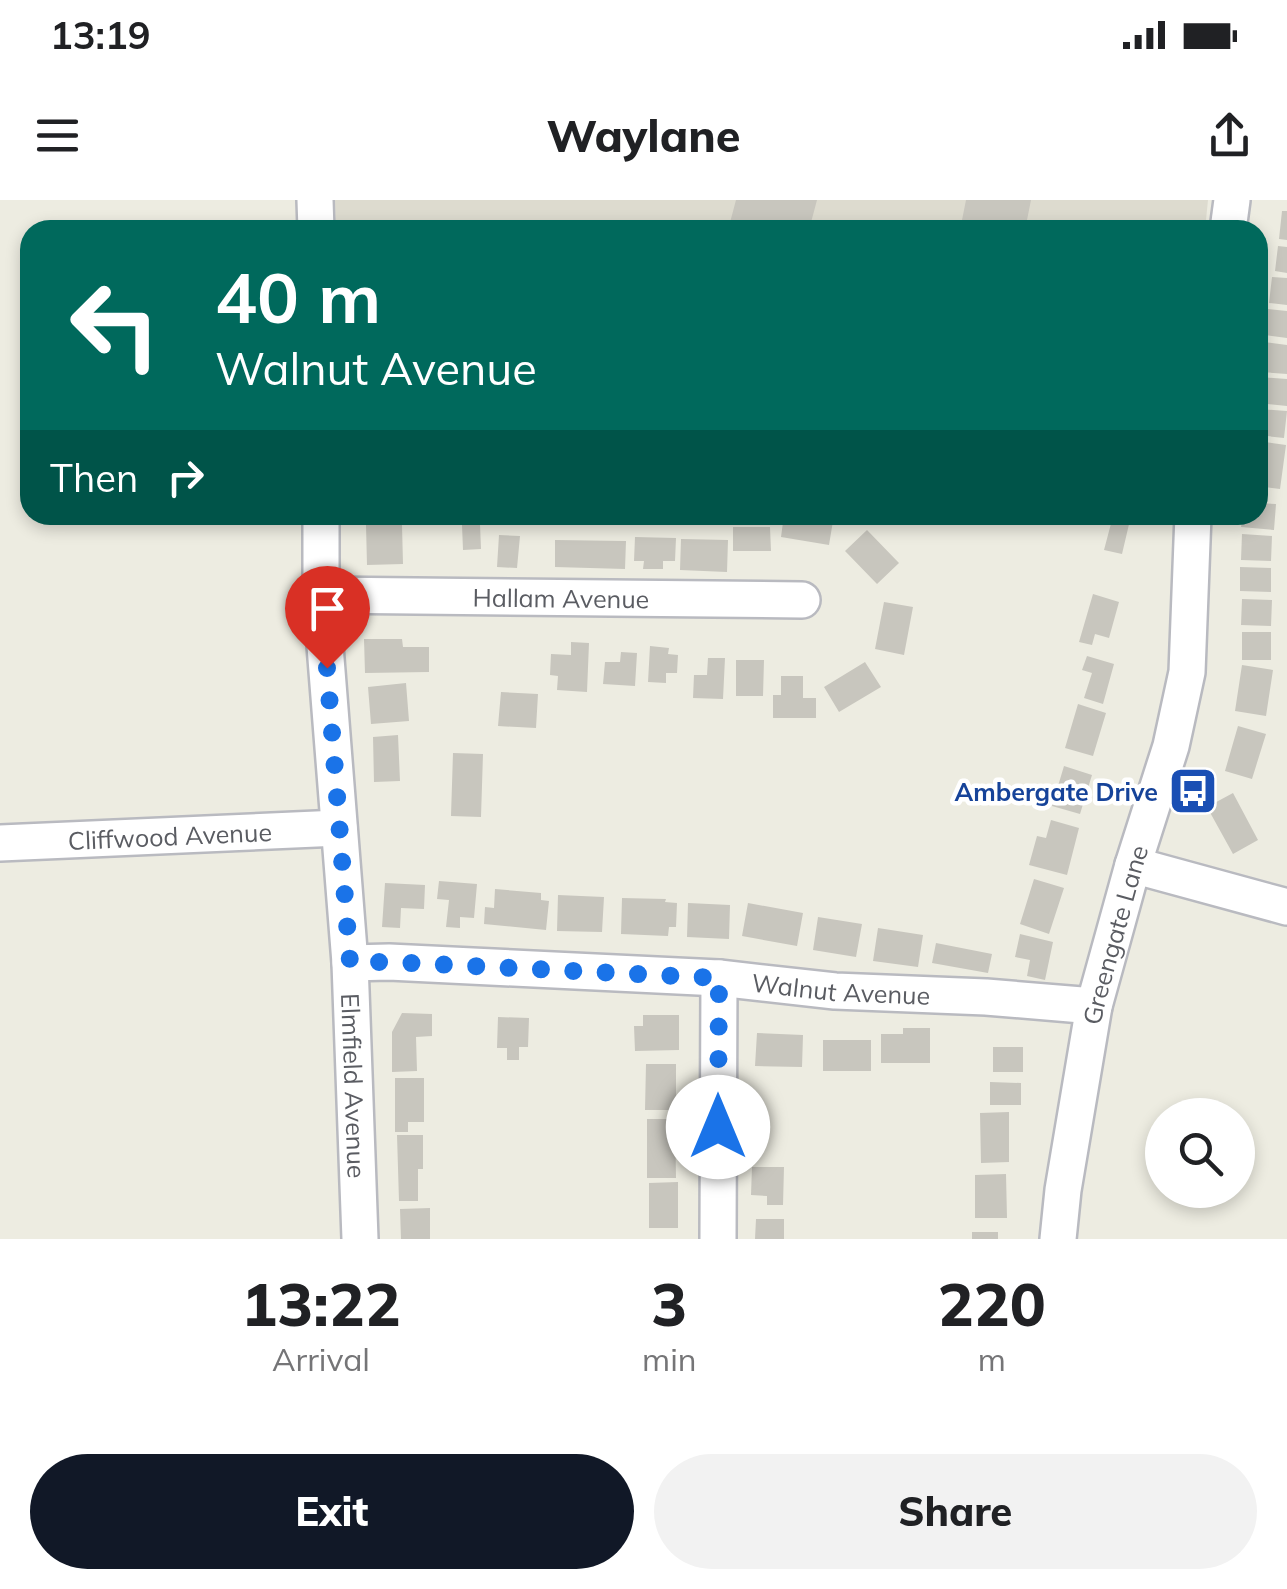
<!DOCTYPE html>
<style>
body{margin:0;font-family:Mulish,sans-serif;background:#f2f2f2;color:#202124;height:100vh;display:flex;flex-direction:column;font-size:38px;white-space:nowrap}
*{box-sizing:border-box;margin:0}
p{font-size:32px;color:#757577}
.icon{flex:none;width:55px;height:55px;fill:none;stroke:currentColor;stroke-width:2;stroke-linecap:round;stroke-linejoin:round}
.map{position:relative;height:1039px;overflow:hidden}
.drawer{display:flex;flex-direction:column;background:#fff;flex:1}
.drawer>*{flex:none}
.banner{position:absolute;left:20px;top:20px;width:1248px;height:305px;border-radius:30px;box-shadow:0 5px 15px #0003;background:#00695c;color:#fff;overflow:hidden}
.tools{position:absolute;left:1145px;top:898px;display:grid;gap:20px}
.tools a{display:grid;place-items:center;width:110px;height:110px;border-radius:50%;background:#fff;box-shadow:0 5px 15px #0003;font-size:50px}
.pin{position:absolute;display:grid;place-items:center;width:85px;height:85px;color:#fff;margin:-102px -42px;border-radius:50% 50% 50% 0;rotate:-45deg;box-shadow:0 0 10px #0007}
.pin .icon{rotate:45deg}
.me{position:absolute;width:110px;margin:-55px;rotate:0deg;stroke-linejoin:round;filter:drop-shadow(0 0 8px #0008)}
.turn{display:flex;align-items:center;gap:35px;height:210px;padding:0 30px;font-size:45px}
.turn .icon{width:130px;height:130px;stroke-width:2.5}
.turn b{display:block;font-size:70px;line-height:85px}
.then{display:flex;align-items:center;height:95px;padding:0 30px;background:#0003;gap:20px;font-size:38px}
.eta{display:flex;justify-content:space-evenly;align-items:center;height:170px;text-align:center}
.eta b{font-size:60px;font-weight:800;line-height:70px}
.primary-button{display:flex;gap:20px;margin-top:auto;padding:20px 30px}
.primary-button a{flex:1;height:115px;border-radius:60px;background:#111827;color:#fff;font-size:40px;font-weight:800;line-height:115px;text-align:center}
.primary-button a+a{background:#f2f2f2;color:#202124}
.status{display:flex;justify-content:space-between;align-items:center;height:70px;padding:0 50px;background:#fff;direction:ltr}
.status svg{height:28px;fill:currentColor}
header{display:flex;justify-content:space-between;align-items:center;height:130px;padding:0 30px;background:#fff;font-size:45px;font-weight:800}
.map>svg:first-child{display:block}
</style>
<div class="status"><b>13:19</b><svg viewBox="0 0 49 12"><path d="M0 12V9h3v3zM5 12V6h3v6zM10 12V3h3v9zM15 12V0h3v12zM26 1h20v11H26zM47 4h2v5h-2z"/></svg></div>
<header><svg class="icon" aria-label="menu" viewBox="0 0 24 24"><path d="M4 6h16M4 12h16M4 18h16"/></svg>Waylane<svg class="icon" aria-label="share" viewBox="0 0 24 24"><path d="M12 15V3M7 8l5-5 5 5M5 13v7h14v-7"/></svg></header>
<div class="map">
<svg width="1287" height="1039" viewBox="0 0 1287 1039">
<rect width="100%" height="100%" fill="#edece1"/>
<!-- education -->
<path fill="#dddbcf" d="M335 0H1208L1205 30H336Z"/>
<!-- building -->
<path fill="#c8c6be" d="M736 0H817L809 30H728Z
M966 0H1031L1026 25 1044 30H960Z
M1282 11H1287V40L1279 39Z
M1278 46 1287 47V73L1275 71Z
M1272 77 1287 78V105L1269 103Z
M1268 109 1287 111V138L1265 135Z
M1264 142 1287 145V174L1261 172Z
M1260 177 1287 179V206L1258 203Z
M1258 209 1287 211 1284 238 1258 235Z
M1258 241 1286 245 1280 289 1258 286Z
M1258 303 1276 304 1274 330 1241 327 1243 315H1258Z
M370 315H394L395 321 371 322Z
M784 315H834L829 345 781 337Z
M1113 316 1130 320 1122 354 1104 350Z
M480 324 481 349 463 350 462 325Z
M366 325H402L403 364 367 365Z
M733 327H770L771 351H733Z
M867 330 899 363 877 384 845 351Z
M1242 334 1272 336 1271 361 1241 360Z
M499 335 520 336 517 368 497 367Z
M635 337 676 338 675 361H663V369H643L644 361H634Z
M681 339 728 340 727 372 680 370Z
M555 340 626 341 625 369 555 367Z
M1240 367 1271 368V392L1240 391Z
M1093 394 1119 402 1109 438 1095 434 1092 445 1079 442Z
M1242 399 1272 400 1271 426 1241 425Z
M884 402 913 407 904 455 875 449Z
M1242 432H1271V460H1242Z
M364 439H402L403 447H429V472L365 473Z
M571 442 589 443 587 492 557 490 558 476 550 475 551 454 571 455Z
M650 446 669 448 668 454 678 455 677 473H666V483L648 482Z
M621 452 637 453 635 486 603 484 605 462H620Z
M1087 456 1114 464 1103 504 1084 498 1092 473 1082 470Z
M708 458H725L723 499 693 498 694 475H707Z
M736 460H764L763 496H736Z
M865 462 881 487 839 512 824 487Z
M1242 465 1273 470 1266 516 1235 511Z
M781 476H803V498H816V518H773V495H781Z
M406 483 409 521 371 524 368 487Z
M501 492 538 494 536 528 498 526Z
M1078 504 1106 513 1093 556 1065 548Z
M1238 526 1266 534 1252 579 1225 571Z
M398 535 400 581 374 582 373 537Z
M453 553 483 554 481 617 451 616Z
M1064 566 1092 575 1080 614 1052 606Z
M1233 593 1258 640 1233 654 1207 607Z
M1051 620 1079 628 1067 675 1029 665 1037 636 1046 638Z
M1034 679 1064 688 1049 734 1020 724Z
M439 681 477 684 474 718 460 717V728L446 727 449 700 437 699Z
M385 683 425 685 424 709 401 708 400 728 382 727Z
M495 689 541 693V700L549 701 546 730 484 724 485 707 494 708Z
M558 695 604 697 602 732 557 731Z
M622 698 666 699 665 702 677 703 676 727H669L668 736 621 734Z
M688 703 730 705 729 739 687 737Z
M748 703 803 713 797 746 742 736Z
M818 717 862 724 856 757 813 750Z
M878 728 923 735 918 767 873 761Z
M1020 734 1053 742 1045 780 1027 776 1030 760 1015 757Z
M936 743 992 754 988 773 932 763Z
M402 813 432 814V836L416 837 417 871 392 872V832Z
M643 815H679V850L635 851 634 826H643Z
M498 817 529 818 528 847H519V860H507V848H497Z
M903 828H930V863H881V834H903Z
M757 833 803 835 802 867 755 866Z
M823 840H871V871H823Z
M993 847H1023V872H993Z
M646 864H676V910H645Z
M395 878H424V922H408V932H395Z
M990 882 1021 883V905H990Z
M1009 912V962L981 963 980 913Z
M647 919H675L676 978H647Z
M397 935H423V969H418V1001H399Z
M752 967H784L783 1005H767V996L751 995Z
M1006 974 1007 1018H975V975Z
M678 982V1028H649V983Z
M430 1008V1039H401L400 1009Z
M756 1019H784V1039H755Z
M972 1032H998V1039H972Z"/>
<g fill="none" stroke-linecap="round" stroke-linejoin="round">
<!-- minor casing -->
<g stroke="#b9bac0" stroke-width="40">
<g id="minor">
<path d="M315 0 316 30"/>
<path d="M1228 30 1232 0"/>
<path id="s1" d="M321 315V395L350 763 360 1039"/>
<path id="s2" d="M321 395 802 400"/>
<path id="s3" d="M0 643 339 628"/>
<path d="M1133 665 1287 707"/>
<path id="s4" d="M350 763 389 762 719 778 835 791 986 797 1094 806"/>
<path d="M718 1039 719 778"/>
<path id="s5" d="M1058 1039 1063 990 1094 806 1133 665 1171 546 1187 472 1193 315"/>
</g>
</g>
<!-- minor -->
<use href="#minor" stroke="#fff" stroke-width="35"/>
</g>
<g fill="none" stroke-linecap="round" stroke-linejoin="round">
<!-- route -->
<path stroke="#1a73e8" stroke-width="18" stroke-dasharray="0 32.4" d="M327 468 350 762H390L719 778 718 927"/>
</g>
<!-- icons -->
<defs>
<g id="bus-square" transform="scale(2.5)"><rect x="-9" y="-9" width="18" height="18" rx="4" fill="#1a4fb4" stroke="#fff"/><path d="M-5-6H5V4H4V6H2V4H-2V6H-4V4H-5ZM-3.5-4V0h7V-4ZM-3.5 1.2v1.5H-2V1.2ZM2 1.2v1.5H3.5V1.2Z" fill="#fff"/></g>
</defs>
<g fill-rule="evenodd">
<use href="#bus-square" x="1193" y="591"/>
</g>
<g text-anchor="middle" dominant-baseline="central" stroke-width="9" stroke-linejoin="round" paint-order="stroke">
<!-- street labels -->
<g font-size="25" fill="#5a5c62" stroke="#fff">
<text stroke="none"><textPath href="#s2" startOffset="240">Hallam Avenue</textPath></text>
<text stroke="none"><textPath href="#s3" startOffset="170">Cliffwood Avenue</textPath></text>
<text stroke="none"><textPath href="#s5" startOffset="310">Greengate Lane</textPath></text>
<text stroke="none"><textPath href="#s4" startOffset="492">Walnut Avenue</textPath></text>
<text stroke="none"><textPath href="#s1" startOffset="572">Elmfield Avenue</textPath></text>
</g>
<!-- transit labels -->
<g font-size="25" font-weight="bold" fill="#164399" stroke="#fff" text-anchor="end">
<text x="1158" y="591">Ambergate Drive</text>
</g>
</g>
</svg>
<div class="tools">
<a><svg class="icon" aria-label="search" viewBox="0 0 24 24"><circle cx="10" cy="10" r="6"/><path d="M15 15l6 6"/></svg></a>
</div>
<div class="pin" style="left:327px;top:468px;background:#d93025"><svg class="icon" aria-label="arrive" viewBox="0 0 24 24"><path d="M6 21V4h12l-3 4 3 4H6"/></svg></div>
<svg class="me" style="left:718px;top:927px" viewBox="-20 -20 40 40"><circle r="19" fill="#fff"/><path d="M0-13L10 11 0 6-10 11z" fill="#1a73e8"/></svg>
<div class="banner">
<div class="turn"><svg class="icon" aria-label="left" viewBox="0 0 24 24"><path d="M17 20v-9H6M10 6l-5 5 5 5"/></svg><div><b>40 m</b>Walnut Avenue</div></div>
<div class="then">Then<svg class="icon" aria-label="right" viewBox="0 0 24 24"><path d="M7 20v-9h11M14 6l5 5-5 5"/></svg></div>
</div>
</div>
<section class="drawer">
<div class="eta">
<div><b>13:22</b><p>Arrival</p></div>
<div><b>3</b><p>min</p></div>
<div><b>220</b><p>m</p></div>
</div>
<div class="primary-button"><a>Exit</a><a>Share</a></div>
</section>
